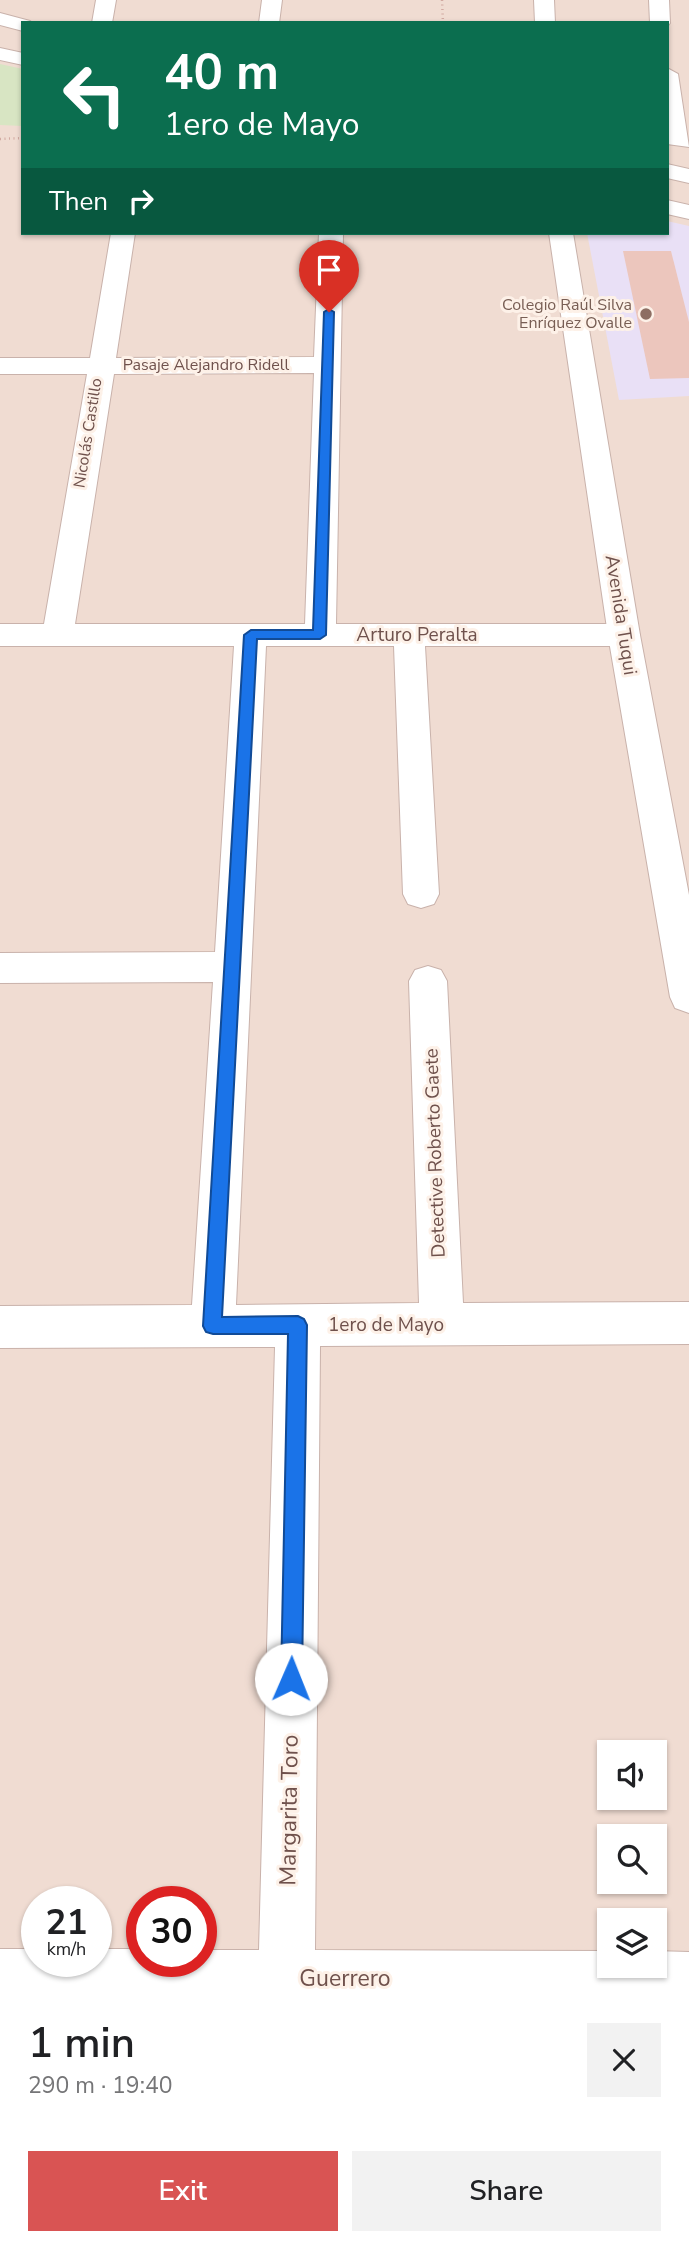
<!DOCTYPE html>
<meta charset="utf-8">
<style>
body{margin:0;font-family:"Nunito Sans",sans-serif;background:#f2f2f2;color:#202124;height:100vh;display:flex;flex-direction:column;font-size:26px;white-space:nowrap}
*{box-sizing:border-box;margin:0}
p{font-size:23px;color:#757577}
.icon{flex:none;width:38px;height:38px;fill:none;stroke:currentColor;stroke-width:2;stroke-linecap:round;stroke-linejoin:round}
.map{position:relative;height:2000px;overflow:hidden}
.drawer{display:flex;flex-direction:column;background:#fff;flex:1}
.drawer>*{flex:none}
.hud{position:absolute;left:21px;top:21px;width:648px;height:214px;border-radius:0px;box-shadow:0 2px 5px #0004;background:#0b6e4f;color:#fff;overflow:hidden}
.tools{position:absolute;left:597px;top:1740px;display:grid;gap:14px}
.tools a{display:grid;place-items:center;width:70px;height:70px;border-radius:0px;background:#fff;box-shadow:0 2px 5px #0004;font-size:35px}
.speed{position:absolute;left:21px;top:1886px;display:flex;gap:14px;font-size:35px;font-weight:700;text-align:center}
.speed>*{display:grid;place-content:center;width:91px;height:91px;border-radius:50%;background:#fff;box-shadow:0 2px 5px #0004;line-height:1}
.speed small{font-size:18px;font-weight:400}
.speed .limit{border:10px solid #d22;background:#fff;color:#111}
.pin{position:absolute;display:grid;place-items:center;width:60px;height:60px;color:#fff;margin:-72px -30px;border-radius:50% 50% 50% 0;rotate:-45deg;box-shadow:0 0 7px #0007}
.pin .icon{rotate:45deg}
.me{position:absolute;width:77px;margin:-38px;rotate:1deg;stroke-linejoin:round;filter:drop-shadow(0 0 5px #0008)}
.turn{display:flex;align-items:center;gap:24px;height:147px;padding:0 28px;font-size:32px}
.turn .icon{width:91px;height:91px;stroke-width:2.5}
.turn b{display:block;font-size:49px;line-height:60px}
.then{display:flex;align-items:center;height:66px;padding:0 28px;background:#0003;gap:14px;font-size:26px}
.round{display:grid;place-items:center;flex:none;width:74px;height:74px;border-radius:0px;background:#f2f2f2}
.headline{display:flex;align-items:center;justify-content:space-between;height:119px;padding:0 28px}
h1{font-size:42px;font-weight:600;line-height:52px}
.primary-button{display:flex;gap:14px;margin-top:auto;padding:14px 28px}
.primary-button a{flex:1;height:80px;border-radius:0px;background:#d95453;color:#fff;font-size:28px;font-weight:600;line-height:80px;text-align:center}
.primary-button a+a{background:#f2f2f2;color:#202124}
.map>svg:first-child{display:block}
</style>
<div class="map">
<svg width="689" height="2000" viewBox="0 0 689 2000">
<rect width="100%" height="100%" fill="#faece3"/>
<!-- residential -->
<path fill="#f0dcd2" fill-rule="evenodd" d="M0 0H689V2000H0ZM23 23H667V233H23ZM609 1752H654V1797H609ZM609 1836H654V1881H609ZM37 1902H96V1962H37ZM142 1902H201V1962H142ZM609 1920H654V1965H609Z"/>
<!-- education -->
<path fill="#e9e0f6" d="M667 221 689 226V396L619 400 587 233H667Z"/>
<!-- green -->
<path fill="#d8e5c3" d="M0 64 23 69V126L0 125Z"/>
<!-- building -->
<path fill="#ecc6bd" d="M623 251H671L689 322V378L650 379Z"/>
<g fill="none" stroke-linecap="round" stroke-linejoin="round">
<!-- minor casing -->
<g stroke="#c9b2ab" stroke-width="2">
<path id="minor" d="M96 0H116L112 23H92Z
M262 0H282L279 23H259Z
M649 0H669L670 23 667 27V23H650Z
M667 68 678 74 689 147 667 144Z
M111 233H135L116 358 314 357 319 233H343L336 624H624L635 627 640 635 635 643 624 646H425L439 894 434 904 421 908 408 904 403 894 394 646H266L236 1305 419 1303 409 981 415 970 428 966 441 970 447 981 463 1303 689 1302V1344L320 1346 315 1950 609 1951V1965H654V1951L689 1952V2000H0V1949H37V1962H96V1949H142V1962H201V1950H259L275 1347 0 1348V1306L192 1305 213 982 0 983V953L215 952 234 646H0V624H44L87 374H0V358H90ZM314 373 305 624H75L114 374Z"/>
</g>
<!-- tertiary casing -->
<g stroke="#c9b2ab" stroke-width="2">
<path id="tertiary" d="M534 0H554L555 23H535Z
M0 13 30 21 32 23H23V31L0 25Z
M0 48 23 53V65L0 60Z
M667 164 689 169V183L667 178Z
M667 200 689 205V219L667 214Z
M549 233H573L640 635 689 895V1013L675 1008 670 997 608 635Z"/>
</g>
<!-- path -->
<path stroke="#d1a9a1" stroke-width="2.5" stroke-dasharray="1 3.5" stroke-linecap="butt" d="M442 0 443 23
M0 139 23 138"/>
<!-- minor -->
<use href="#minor" fill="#fff" fill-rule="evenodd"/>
<!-- tertiary -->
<use href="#tertiary" fill="#fff" fill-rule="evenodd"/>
</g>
<!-- route -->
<path fill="#1a73e8" stroke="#114b97" stroke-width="2" d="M329 309 334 312 326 635 320 639H257L222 1317 298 1316 304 1319 307 1325 302 1679 299 1686 291 1690 284 1686 281 1679 288 1334H213L206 1332 203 1326 244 635 251 630H313L324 312Z"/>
<!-- markers -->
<circle fill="#8d6e63" stroke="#fdf1e8" stroke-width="2.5" cx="646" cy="314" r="7"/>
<g text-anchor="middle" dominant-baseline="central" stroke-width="6" stroke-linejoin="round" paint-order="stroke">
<!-- far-education labels -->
<g font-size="16" fill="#785e54" stroke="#fdf1e8" text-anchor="end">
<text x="632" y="305">Colegio Raúl Silva<tspan x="632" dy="18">Enríquez Ovalle</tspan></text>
</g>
<!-- far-street labels -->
<g font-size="16" fill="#6f514c" stroke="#fdf1e8">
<text x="206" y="365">Pasaje Alejandro Ridell</text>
<text transform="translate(88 433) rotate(-81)">Nicolás Castillo</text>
</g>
<!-- street labels -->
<g font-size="19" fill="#6f514c" stroke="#fdf1e8">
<text transform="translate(621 615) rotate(81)">Avenida Tuqui</text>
<text x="417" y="635">Arturo Peralta</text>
<text transform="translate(435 1153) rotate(-92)">Detective Roberto Gaete</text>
<text x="386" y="1325">1ero de Mayo</text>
</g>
<!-- near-street labels -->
<g font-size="23" fill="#6f514c" stroke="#fdf1e8">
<text transform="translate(289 1810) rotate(-89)">Margarita Toro</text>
<text x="345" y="1978">Guerrero</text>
</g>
</g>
</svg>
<div class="tools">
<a><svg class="icon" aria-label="sound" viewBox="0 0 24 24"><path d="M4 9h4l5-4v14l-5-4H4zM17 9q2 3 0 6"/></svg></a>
<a><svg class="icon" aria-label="search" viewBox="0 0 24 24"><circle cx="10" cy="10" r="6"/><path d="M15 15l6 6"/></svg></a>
<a><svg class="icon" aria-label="layers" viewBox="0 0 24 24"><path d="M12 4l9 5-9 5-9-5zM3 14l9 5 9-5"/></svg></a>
</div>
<div class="speed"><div>21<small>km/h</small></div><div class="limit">30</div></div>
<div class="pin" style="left:329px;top:312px;background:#d93025"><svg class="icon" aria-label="arrive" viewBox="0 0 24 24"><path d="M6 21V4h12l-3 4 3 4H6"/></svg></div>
<svg class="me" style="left:291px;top:1679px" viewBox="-20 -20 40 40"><circle r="19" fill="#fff"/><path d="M0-13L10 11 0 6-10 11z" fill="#1a73e8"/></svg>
<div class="hud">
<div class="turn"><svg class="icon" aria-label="left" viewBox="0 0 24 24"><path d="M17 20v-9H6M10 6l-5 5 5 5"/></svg><div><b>40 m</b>1ero de Mayo</div></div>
<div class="then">Then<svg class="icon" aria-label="right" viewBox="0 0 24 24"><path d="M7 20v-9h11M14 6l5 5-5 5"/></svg></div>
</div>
</div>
<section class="drawer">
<div class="headline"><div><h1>1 min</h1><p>290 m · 19:40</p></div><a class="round"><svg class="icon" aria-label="close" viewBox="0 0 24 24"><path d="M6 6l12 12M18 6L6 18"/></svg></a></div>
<div class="primary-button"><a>Exit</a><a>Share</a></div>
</section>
